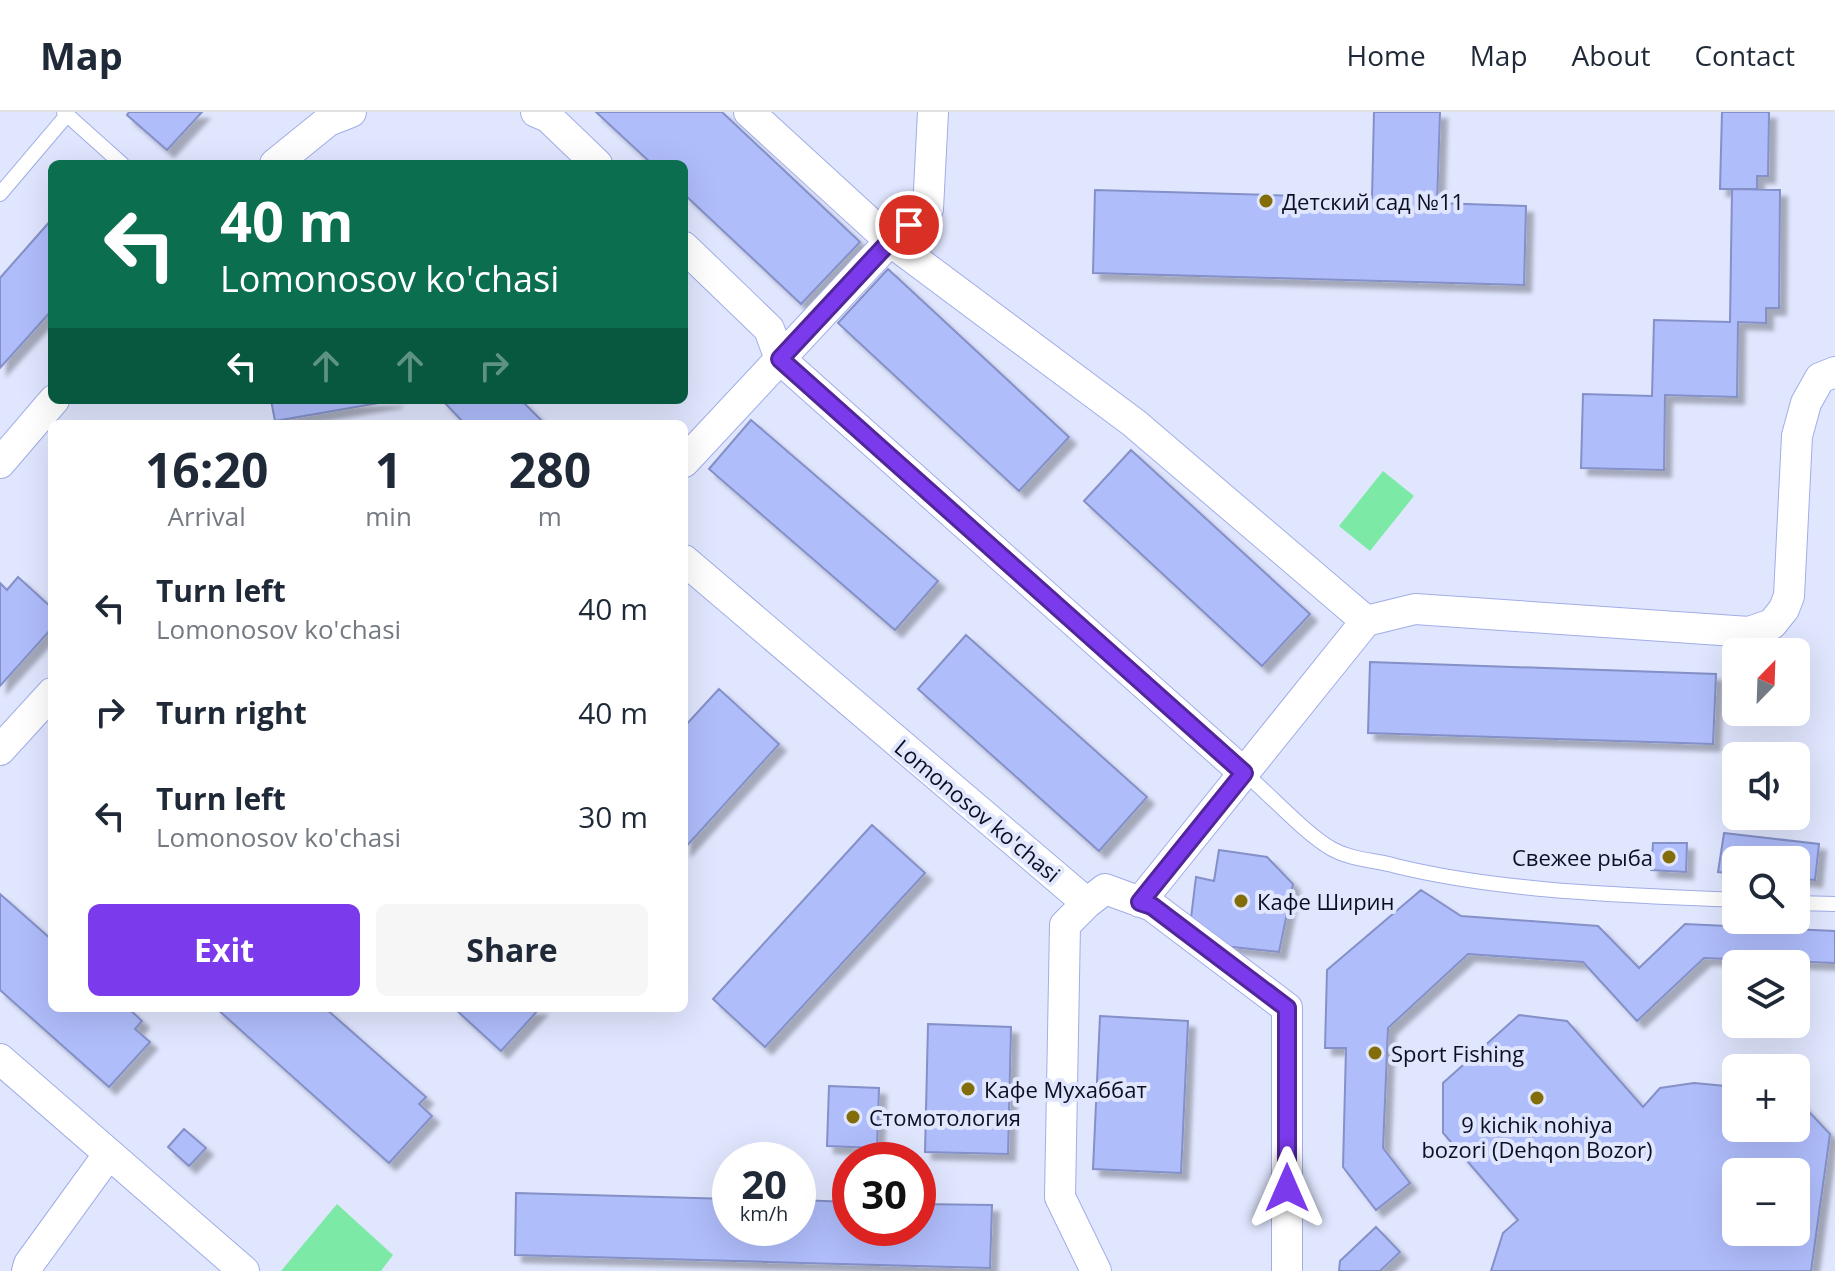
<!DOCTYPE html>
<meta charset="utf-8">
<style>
body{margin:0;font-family:"Open Sans",sans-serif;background:#f6f6f7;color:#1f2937;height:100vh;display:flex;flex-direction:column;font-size:30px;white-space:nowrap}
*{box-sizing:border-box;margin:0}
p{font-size:26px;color:#747a83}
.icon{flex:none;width:44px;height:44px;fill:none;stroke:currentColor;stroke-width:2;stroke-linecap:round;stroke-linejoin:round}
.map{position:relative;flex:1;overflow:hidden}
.drawer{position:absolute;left:48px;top:308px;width:640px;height:592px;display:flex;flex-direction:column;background:#fff;border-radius:12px;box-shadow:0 8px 32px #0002}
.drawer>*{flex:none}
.guide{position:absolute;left:48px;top:48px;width:640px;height:244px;border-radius:12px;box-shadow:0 8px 32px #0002;background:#0b6e4f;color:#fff;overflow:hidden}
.needle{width:52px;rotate:23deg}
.tools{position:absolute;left:1722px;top:526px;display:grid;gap:16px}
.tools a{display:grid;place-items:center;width:88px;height:88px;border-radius:12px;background:#fff;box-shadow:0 8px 32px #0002;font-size:40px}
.speed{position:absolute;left:712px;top:1030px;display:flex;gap:16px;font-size:40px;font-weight:700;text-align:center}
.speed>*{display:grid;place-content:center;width:104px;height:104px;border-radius:50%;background:#fff;box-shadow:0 8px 32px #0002;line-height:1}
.speed small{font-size:20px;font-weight:400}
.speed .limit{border:12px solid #d22;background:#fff;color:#111}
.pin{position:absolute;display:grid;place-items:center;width:68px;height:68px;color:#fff;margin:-34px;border:4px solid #fff;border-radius:50%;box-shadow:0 2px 8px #0007}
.me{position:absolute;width:88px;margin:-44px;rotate:0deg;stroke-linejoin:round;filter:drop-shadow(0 0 6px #0008)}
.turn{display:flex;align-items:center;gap:28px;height:168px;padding:0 40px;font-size:36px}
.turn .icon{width:104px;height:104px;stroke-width:2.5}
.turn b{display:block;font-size:56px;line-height:68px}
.lanes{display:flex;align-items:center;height:76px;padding:0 40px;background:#0003;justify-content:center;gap:40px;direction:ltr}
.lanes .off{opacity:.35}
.eta{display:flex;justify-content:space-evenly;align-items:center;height:136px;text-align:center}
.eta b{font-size:48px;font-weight:700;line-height:56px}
.button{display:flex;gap:16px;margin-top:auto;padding:16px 40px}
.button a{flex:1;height:92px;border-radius:12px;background:#7c3aed;color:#fff;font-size:32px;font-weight:700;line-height:92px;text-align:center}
.button a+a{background:#f6f6f7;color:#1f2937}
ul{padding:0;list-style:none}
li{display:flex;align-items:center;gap:24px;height:104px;padding:0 40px}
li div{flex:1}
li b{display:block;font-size:30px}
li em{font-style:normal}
header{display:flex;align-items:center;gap:48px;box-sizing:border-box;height:112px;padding:0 40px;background:#fff;border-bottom:2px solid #e0e1e3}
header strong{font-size:38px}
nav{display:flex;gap:44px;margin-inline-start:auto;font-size:28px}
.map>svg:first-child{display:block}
</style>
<header>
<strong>Map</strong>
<nav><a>Home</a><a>Map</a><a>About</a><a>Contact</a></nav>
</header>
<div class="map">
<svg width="1835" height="1159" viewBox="0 0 1835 1159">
<defs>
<filter id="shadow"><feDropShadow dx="7" dy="7" stdDeviation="2" flood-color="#0004"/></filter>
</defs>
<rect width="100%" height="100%" fill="#e0e6fe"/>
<!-- green -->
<path fill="#7ceaa6" d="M1383 359 1414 384 1370 439 1339 414Z
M337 1092 393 1143 381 1159H281Z"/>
<!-- building -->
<path fill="#afbdfb" stroke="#8490c7" stroke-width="2" fill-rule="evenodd" filter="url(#shadow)" d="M129 0H202L167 38 127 3Z
M596 0H722L860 130 801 192 684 82V52H652Z
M1374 0H1440L1437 91 1526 94 1524 173 1093 161 1095 78 1372 86Z
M1722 0H1769L1768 64H1757V77H1720Z
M1732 77 1780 78 1779 196H1766V211L1738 210 1737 285 1665 283 1664 358 1581 356 1583 282 1652 284 1654 208 1730 210Z
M52 107V198L0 256V166Z
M888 157 1069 325 1019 379 838 211Z
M271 288H396L275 309Z
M442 288H521L545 312H465Z
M751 308 938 469 895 518 709 357Z
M1131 338 1310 502 1262 554 1084 389Z
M18 465 52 496V516L0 574V471L7 478Z
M966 523 1147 685 1099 739 918 577Z
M1370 550 1716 562 1713 632 1368 621Z
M719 577 779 632 684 737V615Z
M872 713 925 761 765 935 713 887Z
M1724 721 1819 732 1815 768 1796 766V748H1736V762L1718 760Z
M1653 731H1687L1686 760 1651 758Z
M1219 738 1267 745 1293 772 1279 840 1224 834 1191 806 1196 765 1214 769Z
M1421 778 1461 804 1598 814 1639 856 1685 812 1835 819V851L1704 846 1637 909 1583 850 1468 842 1388 916 1383 1036 1410 1071 1376 1098 1343 1055 1346 936H1325L1327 858Z
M0 782 52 828V896H128L142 909 135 917 150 930 109 975 0 878Z
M216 896H325L426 985 419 992 432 1004 389 1051Z
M454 896H540L501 939Z
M1519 903 1567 909 1643 995 1660 976 1694 971 1736 975V1016H1796V986L1830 1022 1811 1159H1491L1503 1121 1518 1108 1443 1021V971ZM1736 1060H1796V1120H1736Z
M1100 904 1188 909 1181 1061 1093 1057Z
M928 912 1011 915 1008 1042 925 1040Z
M829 974 879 976 877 1036 827 1034Z
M184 1017 206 1036 189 1054 168 1035Z
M516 1081 730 1087V1116H798V1088L850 1090V1116H918V1092L992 1093 990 1156 515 1143Z
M1376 1115 1400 1140 1380 1159H1339L1340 1149Z"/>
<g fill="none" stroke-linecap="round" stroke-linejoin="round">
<!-- service casing -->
<g stroke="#a1ade7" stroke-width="16">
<path id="service" d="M64 0 122 52
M0 82 67 3
M1244 661C1270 682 1304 721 1332 737 1352 748 1374 748 1396 754 1502 780 1626 783 1736 788
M1796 791 1835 792"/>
</g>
<!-- minor casing -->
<g stroke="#a1ade7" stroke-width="32">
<path id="minor" d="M536 0 548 5 597 52
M749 0 890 129 1134 311 1366 509
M275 52 328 9 351 0
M684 135 769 217 780 247 1244 661
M684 350 890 129 928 97 933 0
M0 351 54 288
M684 448 1087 791 1105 777 1152 794 1287 896V1159
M0 638 52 581
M1140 790 1366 509 1415 497 1749 520 1772 512 1784 497 1789 484 1797 324 1806 291 1820 266 1835 260
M1087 791 1065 813 1060 1085 1096 1159
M0 947 244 1159
M27 1159 29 1152 108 1043"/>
</g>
<!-- service -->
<use href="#service" stroke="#fff" stroke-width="14"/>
<!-- minor -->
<use href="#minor" stroke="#fff" stroke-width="30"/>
</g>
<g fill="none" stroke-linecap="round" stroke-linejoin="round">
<!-- route casing -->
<g stroke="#51269a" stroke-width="20">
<path id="route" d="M909 113 890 129 780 247 1244 661 1140 790 1152 794 1287 896V1076"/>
</g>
<!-- route -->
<use href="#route" stroke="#7c3aed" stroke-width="14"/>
</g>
<!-- markers -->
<g fill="#826d09" stroke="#e0e6fe" stroke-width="3">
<circle cx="1266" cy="89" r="8"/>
<circle cx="1669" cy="745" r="8"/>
<circle cx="1241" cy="789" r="8"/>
<circle cx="1375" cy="941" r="8"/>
<circle cx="968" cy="977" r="8"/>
<circle cx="1537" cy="986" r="8"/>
<circle cx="853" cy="1005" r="8"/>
</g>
<g text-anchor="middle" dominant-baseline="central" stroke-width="8" stroke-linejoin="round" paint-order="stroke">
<!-- poi labels -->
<g font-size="22" fill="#0c0f24" stroke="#e0e6fe" text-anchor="start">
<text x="1282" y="89">Детский сад №11</text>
<text x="1653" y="745" text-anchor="end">Свежее рыба</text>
<text x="1257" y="789">Кафе Ширин</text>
<text x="1391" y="941">Sport Fishing</text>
<text x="984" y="977">Кафе Мухаббат</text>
<text x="869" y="1005">Стомотология</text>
<text x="1537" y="1012" text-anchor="middle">9 kichik nohiya<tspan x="1537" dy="25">bozori (Dehqon Bozor)</tspan></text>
</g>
<!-- street labels -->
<g font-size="22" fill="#0c0f24" stroke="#e0e6fe">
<text transform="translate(978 698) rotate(40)">Lomonosov ko'chasi</text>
</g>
</g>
</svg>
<div class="tools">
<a><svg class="needle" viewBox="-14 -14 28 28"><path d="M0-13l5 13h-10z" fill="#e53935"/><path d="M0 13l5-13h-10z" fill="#747a83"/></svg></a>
<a><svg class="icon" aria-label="sound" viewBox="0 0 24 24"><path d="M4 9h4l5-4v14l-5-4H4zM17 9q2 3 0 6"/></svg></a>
<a><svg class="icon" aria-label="search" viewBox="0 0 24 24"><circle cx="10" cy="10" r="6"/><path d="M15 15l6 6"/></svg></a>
<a><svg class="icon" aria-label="layers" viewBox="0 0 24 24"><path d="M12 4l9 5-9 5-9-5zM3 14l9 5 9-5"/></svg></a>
<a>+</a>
<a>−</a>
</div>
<div class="speed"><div>20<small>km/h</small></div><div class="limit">30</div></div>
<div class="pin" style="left:909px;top:113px;background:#d93025"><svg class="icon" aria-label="arrive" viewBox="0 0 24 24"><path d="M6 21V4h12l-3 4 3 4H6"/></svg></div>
<svg class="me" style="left:1287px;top:1076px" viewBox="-20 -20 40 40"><path d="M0-17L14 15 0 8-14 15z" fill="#7c3aed" stroke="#fff" stroke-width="4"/></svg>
<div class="guide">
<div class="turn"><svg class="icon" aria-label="left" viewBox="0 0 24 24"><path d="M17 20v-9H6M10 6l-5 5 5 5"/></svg><div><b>40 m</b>Lomonosov ko'chasi</div></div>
<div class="lanes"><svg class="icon" aria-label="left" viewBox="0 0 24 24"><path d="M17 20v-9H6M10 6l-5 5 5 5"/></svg><svg class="icon off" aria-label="ahead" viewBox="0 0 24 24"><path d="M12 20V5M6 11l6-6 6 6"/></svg><svg class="icon off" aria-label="ahead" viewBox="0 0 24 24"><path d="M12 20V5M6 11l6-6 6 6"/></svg><svg class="icon off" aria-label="right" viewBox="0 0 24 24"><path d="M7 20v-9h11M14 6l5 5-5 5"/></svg></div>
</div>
<section class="drawer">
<div class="eta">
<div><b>16:20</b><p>Arrival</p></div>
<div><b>1</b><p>min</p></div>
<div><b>280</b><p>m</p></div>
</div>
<ul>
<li><svg class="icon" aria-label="left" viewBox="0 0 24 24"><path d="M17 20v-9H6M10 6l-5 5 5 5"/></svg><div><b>Turn left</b><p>Lomonosov ko'chasi</p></div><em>40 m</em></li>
<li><svg class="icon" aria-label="right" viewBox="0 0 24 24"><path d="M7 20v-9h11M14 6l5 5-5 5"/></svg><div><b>Turn right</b></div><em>40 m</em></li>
<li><svg class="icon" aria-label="left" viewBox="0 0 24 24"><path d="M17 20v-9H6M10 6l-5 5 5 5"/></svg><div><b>Turn left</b><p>Lomonosov ko'chasi</p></div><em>30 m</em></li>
</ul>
<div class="button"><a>Exit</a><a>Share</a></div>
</section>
</div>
